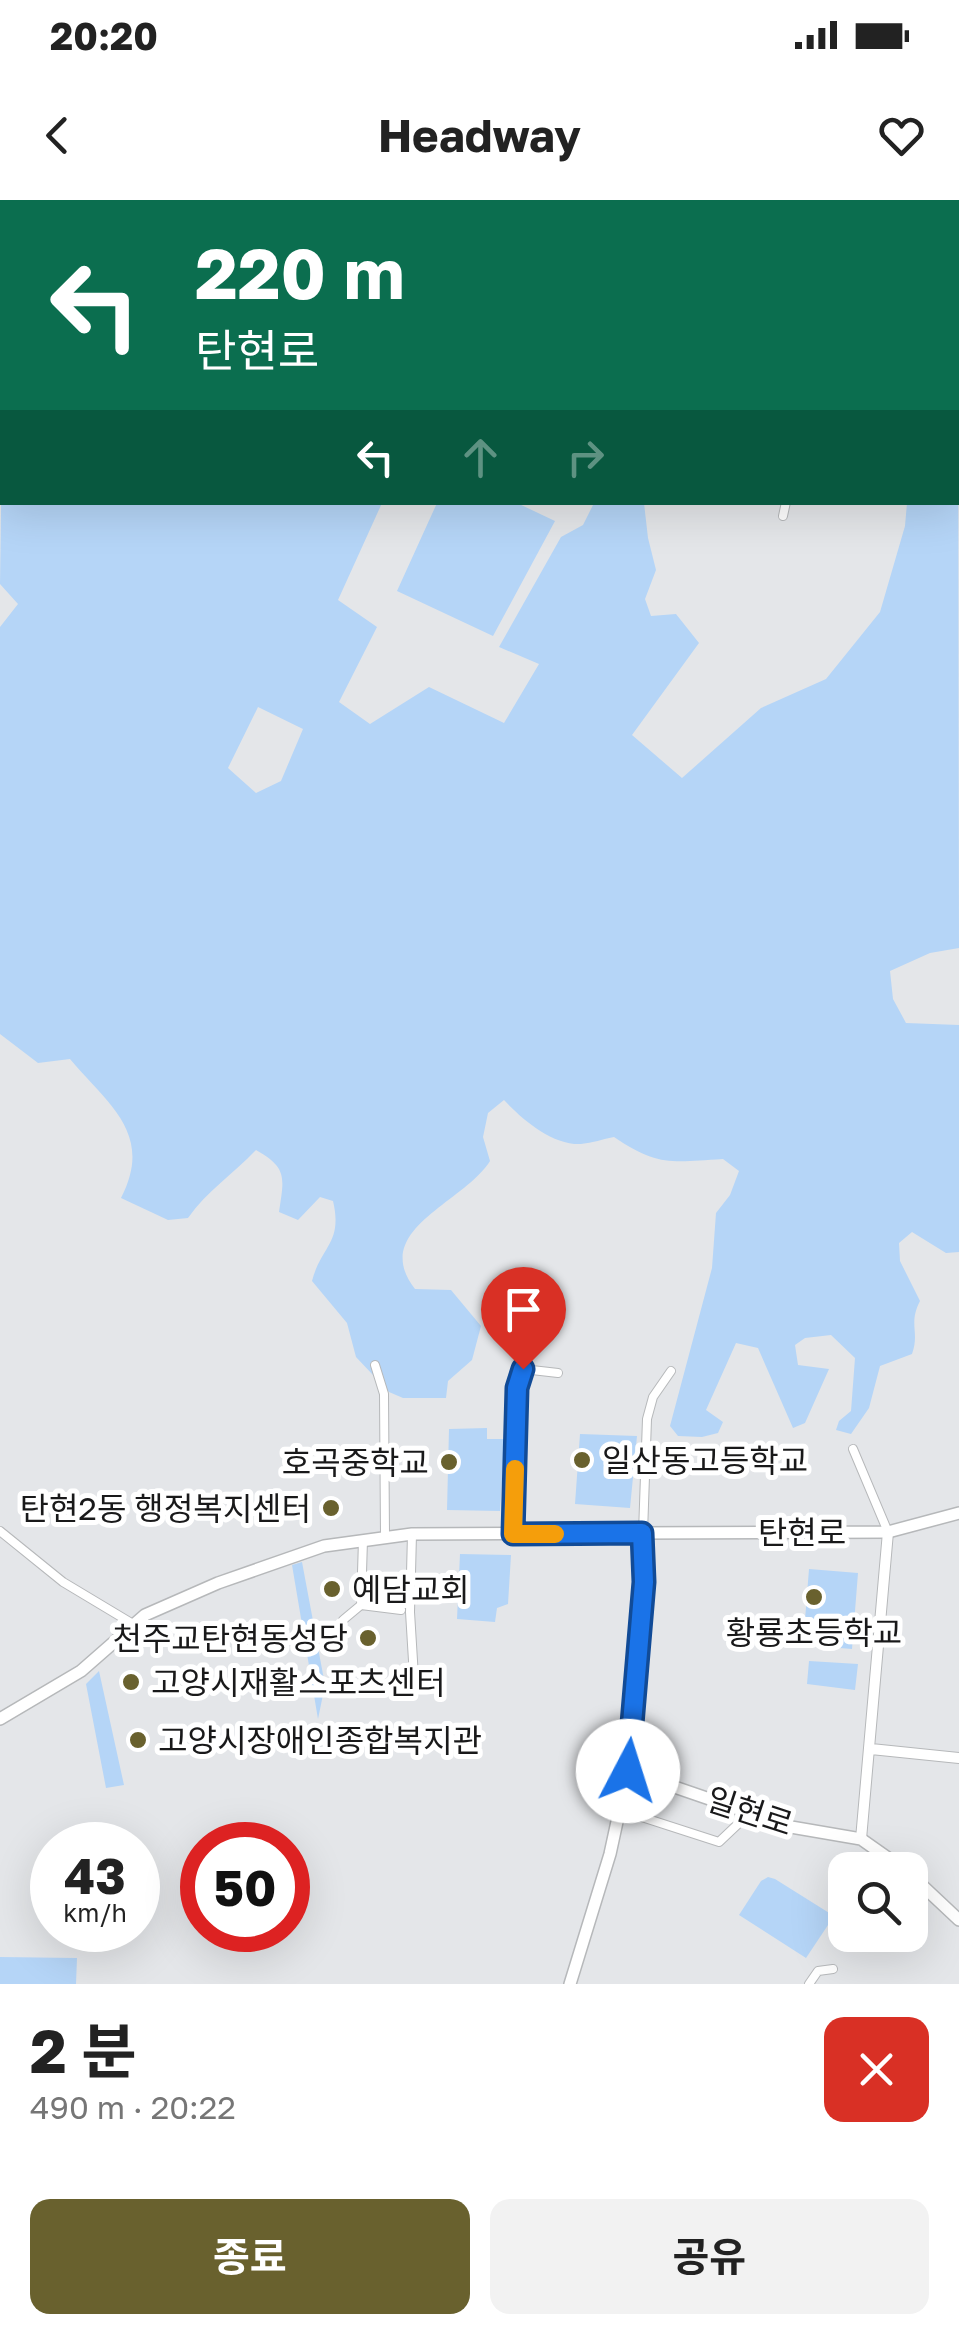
<!DOCTYPE html>
<html lang="ko">
<meta charset="utf-8">
<style>
body{margin:0;font-family:"Golos Text","Noto Sans KR",sans-serif;background:#f2f2f2;color:#222;height:100vh;display:flex;flex-direction:column;font-size:38px;white-space:nowrap}
*{box-sizing:border-box;margin:0}
p{font-size:32px;color:#767676}
.icon{flex:none;width:55px;height:55px;fill:none;stroke:currentColor;stroke-width:2;stroke-linecap:round;stroke-linejoin:round}
.map{position:relative;height:1784px;overflow:hidden}
.details{display:flex;flex-direction:column;background:#fff;flex:1}
.details>*{flex:none}
.top-card{position:absolute;left:0px;top:0px;width:960px;height:305px;box-shadow:0 10px 40px #0002;background:#0b6e4f;color:#fff;overflow:hidden}
.buttons{position:absolute;left:828px;top:1652px;display:grid;gap:20px}
.buttons a{display:grid;place-items:center;width:100px;height:100px;border-radius:20px;background:#fff;box-shadow:0 10px 40px #0002;font-size:50px}
.speed{position:absolute;left:30px;top:1622px;display:flex;gap:20px;font-size:50px;font-weight:700;text-align:center}
.speed>*{display:grid;place-content:center;width:130px;height:130px;border-radius:50%;background:#fff;box-shadow:0 10px 40px #0002;line-height:1}
.speed small{font-size:25px;font-weight:400}
.speed .limit{border:15px solid #d22;background:#fff;color:#111}
.pin{position:absolute;display:grid;place-items:center;width:85px;height:85px;color:#fff;margin:-102px -42px;border-radius:50% 50% 50% 0;rotate:-45deg;box-shadow:0 0 10px #0007}
.pin .icon{rotate:45deg}
.me{position:absolute;width:110px;margin:-55px;rotate:5deg;stroke-linejoin:round;filter:drop-shadow(0 0 8px #0008)}
.turn{display:flex;align-items:center;gap:35px;height:210px;padding:0 30px;font-size:45px}
.turn .icon{width:130px;height:130px;stroke-width:2.5}
.turn b{display:block;font-size:70px;line-height:85px}
.lanes{display:flex;align-items:center;height:95px;padding:0 30px;background:#0003;justify-content:center;gap:50px;direction:ltr}
.lanes .off{opacity:.35}
.round{display:grid;place-items:center;flex:none;width:105px;height:105px;border-radius:20px;background:#f2f2f2}
.headline{display:flex;align-items:center;justify-content:space-between;height:170px;padding:0 30px}
h1{font-size:60px;font-weight:700;line-height:75px}
.primary-button{display:flex;gap:20px;margin-top:auto;padding:20px 30px}
.primary-button a{flex:1;height:115px;border-radius:20px;background:#69612e;color:#fff;font-size:40px;font-weight:700;line-height:115px;text-align:center}
.primary-button a+a{background:#f2f2f2;color:#222}
.status{display:flex;justify-content:space-between;align-items:center;height:70px;padding:0 50px;background:#fff;direction:ltr}
.status svg{height:28px;fill:currentColor}
header{display:flex;justify-content:space-between;align-items:center;height:130px;padding:0 30px;background:#fff;font-size:45px;font-weight:700}
.map>svg:first-child{display:block}
</style>
<div class="status"><b>20:20</b><svg viewBox="0 0 49 12"><path d="M0 12V9h3v3zM5 12V6h3v6zM10 12V3h3v9zM15 12V0h3v12zM26 1h20v11H26zM47 4h2v5h-2z"/></svg></div>
<header><svg class="icon" aria-label="back" viewBox="0 0 24 24"><path d="M15 5l-7 7 7 7"/></svg>Headway<svg class="icon" aria-label="heart" viewBox="0 0 24 24"><path d="M12 20l-8-8c-3-5 5-10 8-4 3-6 11-1 8 4z"/></svg></header>
<div class="map">
<svg width="959" height="1784" viewBox="0 0 959 1784">
<rect width="100%" height="100%" fill="#e4e6e9"/>
<!-- green -->
<path fill="#b5d5f7" fill-rule="evenodd" d="M958 159 959 748 930 753 890 771 893 799 906 823 959 825V1052L946 1053 912 1032 899 1043 900 1061 920 1101C908 1124 920 1132 912 1154L880 1166 869 1208 851 1234 836 1230 839 1221 851 1211 855 1158 831 1135 805 1138 795 1145 798 1165 829 1169 805 1223 793 1228 758 1148 736 1143 706 1210 723 1222 718 1233 702 1237 678 1236 670 1226 712 1068 716 1013 730 995 739 971 723 959C672 962 658 967 614 937 603 939 592 943 581 944 552 945 523 920 504 900L488 913 483 937 490 961C464 1003 369 1030 415 1089L451 1090 481 1126 472 1160 448 1181 446 1198H403L389 1192 356 1157 347 1123 312 1081C321 1046 343 1043 333 1001L320 997 298 1020 279 1012C284 978 288 968 256 950 233 974 207 991 188 1018L168 1020 121 998C154 934 109 905 70 859L38 863 0 834V427L18 404 0 384 2 241V302L382 303 338 400 377 427 339 502 370 524 429 487 504 523 539 464 499 447 561 337 583 325 594 303H644L648 338 656 370 645 399 651 416 676 414 699 443 632 535 682 578 761 508 826 479 880 412 905 326 907 303 958 302ZM258 507 303 529 281 581 256 593 228 568Z
M437 303H517L555 321 493 436 397 391Z
M487 1228V1239H505L500 1311 447 1310 449 1229Z
M580 1234 637 1236 630 1308 575 1304Z
M460 1354 511 1355 508 1404 497 1408 495 1422 457 1419Z
M302 1362 325 1485 318 1519 292 1365Z
M809 1369 858 1373 852 1449 803 1445Z
M809 1461 858 1464 855 1490 807 1484Z
M99 1471 124 1585 106 1588 86 1484Z
M768 1677 775 1679 834 1716 806 1758 739 1715 761 1681Z
M0 1757 77 1758 76 1784H0Z"/>
<g fill="none" stroke-linecap="round" stroke-linejoin="round">
<!-- minor casing -->
<g stroke="#b6b8ba" stroke-width="10">
<path id="minor" d="M486 0 489 2
M63 2 64 0
M0 134 2 137
M783 316 786 302
M375 1165 384 1194 385 1336
M523 1169 558 1173
M853 1249 888 1332
M0 1331 63 1382 133 1424
M643 1333 647 1219 653 1197 671 1171
M412 1334 410 1412 414 1477
M513 1335 517 1188 526 1159 529 1117
M361 1405 401 1410
M343 1420 361 1405 363 1340
M620 1610 719 1642 738 1624 744 1610
M809 1784 818 1771 833 1769"/>
</g>
<!-- tertiary casing -->
<g stroke="#b6b8ba" stroke-width="12">
<path id="tertiary" d="M871 1549 959 1558
M861 1639 888 1332"/>
</g>
<!-- secondary casing -->
<g stroke="#b6b8ba" stroke-width="14">
<path id="secondary" d="M0 1519 81 1471 145 1415 218 1383 324 1346 412 1334 888 1332 959 1313
M628 1571 791 1627 861 1639 905 1670
M910 1674 959 1720
M570 1784 610 1654 628 1571 643 1382V1333"/>
</g>
<!-- primary casing -->
<g stroke="#b6b8ba" stroke-width="15">
<path id="primary" d="M645 0 649 2
M958 125H959"/>
</g>
<!-- minor -->
<use href="#minor" stroke="#fff" stroke-width="8"/>
<!-- tertiary -->
<use href="#tertiary" stroke="#fff" stroke-width="10"/>
<!-- secondary -->
<use href="#secondary" stroke="#fff" stroke-width="11"/>
<!-- primary -->
<use href="#primary" stroke="#fff" stroke-width="12"/>
</g>
<g fill="none" stroke-linecap="round" stroke-linejoin="round">
<!-- route casing -->
<g stroke="#114b97" stroke-width="25">
<path id="route" d="M523 1169 517 1188 513 1334 642 1333 644 1382 628 1571"/>
</g>
<!-- route -->
<use href="#route" stroke="#1a73e8" stroke-width="18"/>
<!-- slow -->
<path stroke="#f59e0b" stroke-width="18" d="M515 1269 513 1334H555"/>
</g>
<!-- markers -->
<g fill="#69612e" stroke="#fff" stroke-width="4">
<circle cx="582" cy="1260" r="10"/>
<circle cx="449" cy="1262" r="10"/>
<circle cx="331" cy="1308" r="10"/>
<circle cx="332" cy="1389" r="10"/>
<circle cx="814" cy="1397" r="10"/>
<circle cx="368" cy="1438" r="10"/>
<circle cx="131" cy="1482" r="10"/>
<circle cx="138" cy="1540" r="10"/>
</g>
<g text-anchor="middle" dominant-baseline="central" stroke-width="10" stroke-linejoin="round" paint-order="stroke">
<!-- poi labels -->
<g font-size="32" fill="#19191a" stroke="#fff" text-anchor="start">
<text x="602" y="1260">일산동고등학교</text>
<text x="429" y="1262" text-anchor="end">호곡중학교</text>
<text x="311" y="1308" text-anchor="end">탄현2동 행정복지센터</text>
<text x="352" y="1389">예담교회</text>
<text x="814" y="1432" text-anchor="middle">황룡초등학교</text>
<text x="348" y="1438" text-anchor="end">천주교탄현동성당</text>
<text x="151" y="1482">고양시재활스포츠센터</text>
<text x="158" y="1540">고양시장애인종합복지관</text>
</g>
<!-- street labels -->
<g font-size="32" fill="#19191a" stroke="#fff">
<text x="802" y="1332">탄현로</text>
<text transform="translate(750 1611) rotate(18)">일현로</text>
</g>
</g>
</svg>
<div class="buttons">
<a><svg class="icon" aria-label="search" viewBox="0 0 24 24"><circle cx="10" cy="10" r="6"/><path d="M15 15l6 6"/></svg></a>
</div>
<div class="speed"><div>43<small>km/h</small></div><div class="limit">50</div></div>
<div class="pin" style="left:523px;top:1169px;background:#d93025"><svg class="icon" aria-label="arrive" viewBox="0 0 24 24"><path d="M6 21V4h12l-3 4 3 4H6"/></svg></div>
<svg class="me" style="left:628px;top:1571px" viewBox="-20 -20 40 40"><circle r="19" fill="#fff"/><path d="M0-13L10 11 0 6-10 11z" fill="#1a73e8"/></svg>
<div class="top-card">
<div class="turn"><svg class="icon" aria-label="left" viewBox="0 0 24 24"><path d="M17 20v-9H6M10 6l-5 5 5 5"/></svg><div><b>220 m</b>탄현로</div></div>
<div class="lanes"><svg class="icon" aria-label="left" viewBox="0 0 24 24"><path d="M17 20v-9H6M10 6l-5 5 5 5"/></svg><svg class="icon off" aria-label="ahead" viewBox="0 0 24 24"><path d="M12 20V5M6 11l6-6 6 6"/></svg><svg class="icon off" aria-label="right" viewBox="0 0 24 24"><path d="M7 20v-9h11M14 6l5 5-5 5"/></svg></div>
</div>
</div>
<section class="details">
<div class="headline"><div><h1>2 분</h1><p>490 m · 20:22</p></div><a class="round" style="background:#d93025;color:#fff"><svg class="icon" aria-label="close" viewBox="0 0 24 24"><path d="M6 6l12 12M18 6L6 18"/></svg></a></div>
<div class="primary-button"><a>종료</a><a>공유</a></div>
</section>
